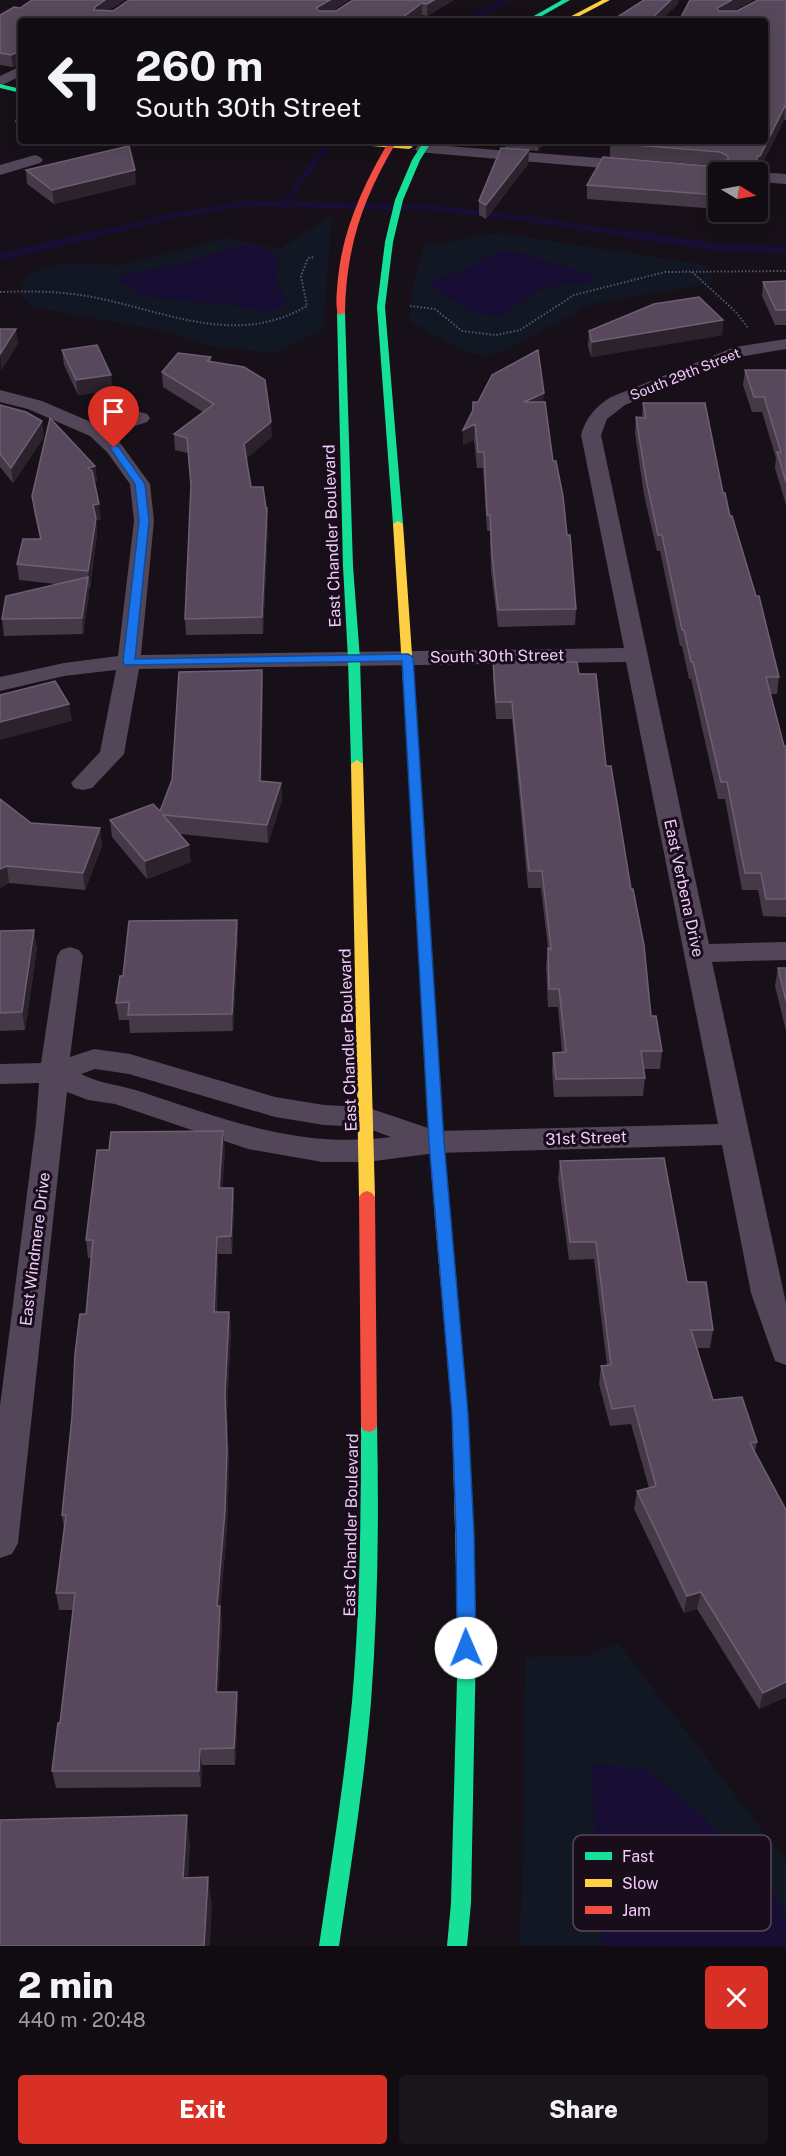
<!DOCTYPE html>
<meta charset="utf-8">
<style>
body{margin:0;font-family:"Public Sans",sans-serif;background:#1a151b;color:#f1f3f6;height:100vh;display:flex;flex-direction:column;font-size:22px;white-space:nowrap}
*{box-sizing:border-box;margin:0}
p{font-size:20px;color:#9c9b9f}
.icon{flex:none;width:33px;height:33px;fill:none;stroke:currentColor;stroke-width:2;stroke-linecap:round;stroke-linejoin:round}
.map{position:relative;height:1946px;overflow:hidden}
.drawer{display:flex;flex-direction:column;background:#110c12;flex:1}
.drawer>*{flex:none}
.top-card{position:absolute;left:18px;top:18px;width:750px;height:126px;border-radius:6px;box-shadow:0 3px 15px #0003,0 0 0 2px #302c32;background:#110c12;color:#f1f3f6;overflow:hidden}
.needle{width:39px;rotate:100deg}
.buttons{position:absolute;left:708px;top:162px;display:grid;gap:12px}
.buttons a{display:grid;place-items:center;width:60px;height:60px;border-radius:6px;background:#110c12;box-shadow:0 3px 15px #0003,0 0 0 2px #302c32;font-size:30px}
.pin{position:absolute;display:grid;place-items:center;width:51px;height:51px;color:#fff;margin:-62px -26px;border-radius:50% 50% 50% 0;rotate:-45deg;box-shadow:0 0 6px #0007}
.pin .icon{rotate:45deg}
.me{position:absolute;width:66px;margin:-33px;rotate:359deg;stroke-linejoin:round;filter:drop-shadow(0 0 4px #0008)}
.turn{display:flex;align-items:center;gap:21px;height:126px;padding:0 18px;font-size:27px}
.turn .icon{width:78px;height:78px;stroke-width:2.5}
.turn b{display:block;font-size:42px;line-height:51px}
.round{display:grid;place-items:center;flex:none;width:63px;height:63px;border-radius:6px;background:#1a151b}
.summary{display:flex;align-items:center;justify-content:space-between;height:102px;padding:0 18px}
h1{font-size:36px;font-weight:800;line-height:45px}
.primary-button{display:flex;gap:12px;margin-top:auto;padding:12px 18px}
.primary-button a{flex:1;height:69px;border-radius:6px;background:#d93025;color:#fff;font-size:24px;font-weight:800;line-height:69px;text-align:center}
.primary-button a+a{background:#1a151b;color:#f1f3f6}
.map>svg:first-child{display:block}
</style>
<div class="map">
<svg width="786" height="1946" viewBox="0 0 786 1946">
<rect width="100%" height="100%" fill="#171018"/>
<!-- green -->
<path fill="#121823" d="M332 215 323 329 274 353 205 345 170 332 33 307 23 298 22 285 29 273 64 263 122 265 225 238 280 249Z
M499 233 707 265 715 283 594 303 503 351 483 355 467 353 409 321 414 280 424 246Z
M618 1643 786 1861V1946H519L523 1866 525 1657 586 1656Z"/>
<!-- water -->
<path fill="#180d32" d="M238 245C256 245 271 245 279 263L275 278 287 301 284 307 264 312 228 304 166 300 137 293 120 281 125 274 188 262Z
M499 251H513L596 276 597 279 588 284H563L539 290 504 315 494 316 472 312 429 285 435 279 458 273Z
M591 1763 648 1770 698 1811 754 1869 786 1913V1946H602Z"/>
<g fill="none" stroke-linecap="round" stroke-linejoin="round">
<!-- stream-far1 -->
<path stroke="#180d32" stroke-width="6" d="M467 21 506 0
M284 204 330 141
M90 236 173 216 248 203 435 208 530 219 639 236"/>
<!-- stream -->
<path stroke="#180d32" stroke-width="8" d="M629 234 713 247 786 250
M0 257 96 234"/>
<!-- path -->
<path stroke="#575467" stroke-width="2" stroke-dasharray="1.5 2" stroke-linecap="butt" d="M692 272 736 312 748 328
M0 292C32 291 65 291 97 298 167 312 237 347 307 306L301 276 308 258 315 257
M410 306 435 309 462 331 496 335 520 330 574 295 665 272 786 271"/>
<!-- street -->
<path fill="#524658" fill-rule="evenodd" d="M21 66V76L0 86V76Z
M423 144 637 161 645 166 637 171 418 152 415 149 418 146Z
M35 155 40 157 43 160 40 163 0 175V165Z
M757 172H758L786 174V184L758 182Z
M786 339V349L745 356 625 405 607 419 601 435 709 944 786 942V960L712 962 786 1303V1365L775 1361 751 1293 722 1145 436 1153 367 1162H322L248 1149 115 1104 88 1100 67 1092 18 1543 12 1554 0 1558V1406L36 1123 39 1083 0 1084V1064L41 1063 57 956 61 950 70 947 79 950 83 956 70 1057 94 1049 130 1054 275 1097 324 1105 366 1107 437 1131 718 1124 626 662 139 669 124 754 92 788 83 790 74 788 71 783 100 752 116 670 64 676 0 691V677L64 663 118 656 134 521 130 484 107 452 90 436 28 409 0 402V390L42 401 98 425 140 412 147 414 150 418 147 422 110 434 121 444 150 484 154 521 141 655 624 648 581 435C586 417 596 406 611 397L735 347ZM95 1069 129 1074 275 1117 324 1125 364 1127 391 1137C300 1149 226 1120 142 1092 122 1085 100 1084 81 1074Z"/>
<!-- fast -->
<path fill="#16e098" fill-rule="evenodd" d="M562 0H570L533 21H525Z
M0 84 21 89V93L0 88Z
M424 141H432L420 160 403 200 393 242 385 307 403 524 398 527 393 524 377 307 385 242 395 200 412 160Z
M341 310 345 313 353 566 360 659 363 764 357 768 351 764 348 659 343 566 337 313Z
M419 839 425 843 443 1142 451 1219 448 1223 443 1225 438 1223 435 1219 429 1142 413 843Z
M369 1418 375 1420 377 1425C379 1517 378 1610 371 1702 364 1784 351 1865 339 1946H319C331 1865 344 1784 352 1702 360 1610 361 1517 361 1425L363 1420Z
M467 1634 473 1636 476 1642 471 1903 467 1946H447L451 1903 458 1642 461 1636Z"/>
<!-- slow -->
<path fill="#ffcf43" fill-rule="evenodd" d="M602 0H610L570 21H562Z
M330 141 409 145 413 147 409 149 334 143Z
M398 521 403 524 425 843 419 847 413 843 393 524Z
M357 760 363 764 375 1197 372 1201H362L359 1197 351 764Z
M443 1213 448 1215 451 1219 468 1414 476 1642 473 1648 467 1650 461 1648 458 1642 452 1414 435 1219 438 1215Z"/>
<!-- jam -->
<path fill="#f24e42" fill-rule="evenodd" d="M389 141H397C363 198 346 246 345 313L338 315C335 304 337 290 338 278 343 228 364 184 389 141Z
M367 1191 372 1193 375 1197 377 1425 375 1430 369 1432 363 1430 361 1425 359 1197 362 1193Z"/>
</g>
<!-- wall -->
<path fill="#453947" d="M32 0H125L109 10 349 0 332 11H336L353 0H454L427 16 422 15 21 21V64L13 67 0 65V15L20 8Z
M753 0 733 11H737L786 0V120H784L759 170 718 172V209L587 199V185L719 166 610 157V143L765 141 679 21Z
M21 113V135L18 134 16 121Z
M496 141H546L538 151 529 150 528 164 486 219 479 215V201L505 148 506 143 496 142Z
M26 170 136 184 54 204 27 184Z
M786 281V325H775L762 296 763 282Z
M723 320 722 335 591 357 588 346 589 331Z
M62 350 113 390 78 395 64 365Z
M211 357V362L272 437 246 458 251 487 268 524 263 634 186 635 185 619 191 488 188 453 175 450 174 434 203 412 163 387 162 372Z
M745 370H786V505L775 468 776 458 762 412H752L743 385Z
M473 402H543L576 609 575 625 498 627 491 571 490 531H487L483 468H477L474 440 463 445 472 412Z
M643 403 723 493 779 677 777 694H770L784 746H786V917L763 916 758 890H742L725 799H718L691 679H689L682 646H680L660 551H657L644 495 635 433 636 417H642Z
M0 405 44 437 13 483 0 467Z
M95 466 97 482H94L101 520H96L97 534 90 588H89V594L83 634 4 636 2 619 56 584 19 580 17 564 40 539 34 512 32 496Z
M493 662 579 674 606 766 651 1016 662 1051 660 1069H644L645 1078 643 1096 554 1097 552 1070 553 1053 562 1052 558 1007H548L546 966 548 948 541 888H528L512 719H496L493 679Z
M263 687 261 781 281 783 282 800 268 843 180 834 191 862 147 879 112 837 110 820 160 811Z
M0 799 31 823 100 828 102 846 85 890 9 883 0 888Z
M237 920 238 937 233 1031 130 1033 129 1020H119L116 1003 123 976Z
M0 931 37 948 25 1030 0 1031Z
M778 968H786V1031L775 986Z
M225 1149 222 1188H233L234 1205 232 1254H218L217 1312H229L231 1330 227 1411 229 1468 227 1528 220 1607 222 1623 218 1692 238 1709 235 1765H202L201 1787 56 1788 52 1771 60 1723 73 1610H59L56 1593 64 1528 62 1515 86 1314 91 1258H88L86 1240Z
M560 1161 687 1282 713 1330 710 1348H697L713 1400 757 1442 755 1451 786 1697 759 1709 697 1609 684 1613 634 1509 637 1491 649 1488 631 1424 610 1426 599 1384 601 1366 607 1365 594 1259 569 1260 558 1179Z"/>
<!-- shaded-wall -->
<path fill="#2b222c" d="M105 0H125L96 19 94 10 95 7Z
M330 0H349L317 21 316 8Z
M434 0H454L427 16V4Z
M671 0H679L678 4 661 21H649Z
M732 0H753L716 21 717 8Z
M422 3V15L415 21H398Z
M20 51 21 64 13 67 11 55Z
M785 106 784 120 759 170H756V172H752L757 157Z
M538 141H546L538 151Z
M529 150 528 164 486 219V205Z
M135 170 136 184 54 204 52 190Z
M723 320 722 335 591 357 592 342Z
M16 329 18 344 1 371 0 354Z
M111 375 113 390 78 395 76 380Z
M544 393 543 408 524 402Z
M42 421 44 437 13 483 11 468Z
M271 422 272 437 245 460 244 444Z
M475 424 474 440 463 445V430Z
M95 466 97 482 90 483 88 468Z
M99 504 101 520H96L97 534 90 588 88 571 93 505Z
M267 508 268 524 263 634 262 617Z
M88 577 89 594 83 634 82 618Z
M262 670 263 687 261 798 260 781Z
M69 704 72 721 0 740V722Z
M281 783 282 800 268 843 267 825Z
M100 828 102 846 85 890 83 873Z
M189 845 191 862 147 879 145 861Z
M7 866 9 883 0 888V869Z
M237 920 238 937 233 1031 232 1014Z
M34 930 37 948 25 1030 22 1012Z
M223 1131 225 1149 221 1206 219 1188Z
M233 1188 234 1205 232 1254 231 1236Z
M217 1237 218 1254 216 1330 214 1312Z
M229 1312 231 1330 227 1411 229 1468 227 1528 220 1607 222 1623 217 1709 216 1692 217 1606 225 1394Z
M701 1592 697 1609 684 1613 687 1596Z
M786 1682V1697L759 1709 763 1693Z
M237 1692 238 1709 235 1765 234 1748Z
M200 1749 202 1765 201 1787 199 1771Z
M187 1815 190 1844 187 1906 183 1878Z
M208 1877 212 1905 210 1946H204Z"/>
<!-- building -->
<path fill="#57495b" stroke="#6f5e74" stroke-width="1.5" d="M32 0H105L95 7 94 10 113 11 129 0H330L316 8 319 11H336L353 0H434L427 4 422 3 398 21H21V54L20 51 11 55 0 53V15L14 7 20 8Z
M644 0H671L649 21H611Z
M690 0H732L717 8 719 11H737L758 0H786V107L785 106 760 156 757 157V163L752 172H718V195L587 185 603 157 719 167 722 161 728 160V156L720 152 610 143 612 141H765V21H679Z
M21 113V121H16Z
M129 146 135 170 52 190 26 170Z
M501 148 529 150 486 205 479 201Z
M786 281V310H776L763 282Z
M699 297 723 320 592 342 589 331 654 304Z
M0 329H16L0 354Z
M97 345 111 375 76 380 62 350Z
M538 350 544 393 524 402H545L553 461H556L563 496 567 535H570L576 609 498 610 492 555 490 515H487L484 452H478L475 424 463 430 473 410V402H478L492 375Z
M178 353 211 357 207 361 244 367 265 380 271 422 244 444 251 487H263L266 508H267L262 617 185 619 191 485 187 438 174 434 214 404 162 372Z
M745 370H786V482L777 452H781L764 397H754Z
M643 403H705L723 493H725L730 516H732L756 596H759L779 677H766L784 746H786V899H766L761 873H745L727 782H721L693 662H691L684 630H682L662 535H658L646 479 636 417 646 418Z
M0 405 26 412 42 421 11 468 0 454Z
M50 418 95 466 88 468 92 471 99 504 93 505 96 518 88 571 17 564 23 539H41L32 496Z
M88 577 82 618 2 619 6 596Z
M493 662H577L579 674H596L606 766H611L631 889H633L644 945 651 1016H656L662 1051H641L645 1078 556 1079 553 1053 566 1052 559 989H549L548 948 551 949 542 871H529L512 702H496Z
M262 670 260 781 281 783 267 825 163 815 189 845 145 861 110 820 153 804 160 811 172 780 179 672Z
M55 681 69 704 0 722V695Z
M0 799 31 823 100 828 83 873 7 866 0 869Z
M237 920 232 1014 128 1015 129 1002 116 1003 120 976H123L129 921Z
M34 930 22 1012 0 1013V931Z
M778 968H786V1001Z
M223 1131 219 1188H233L231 1236 217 1237 214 1312H229L225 1394 227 1450 225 1511 217 1606H220L216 1692H237L234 1748 200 1749 199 1771H52L58 1723H60L75 1593H56L66 1515H62L72 1417 75 1354 80 1314H86L93 1240H86L97 1150H109L111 1132Z
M664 1158 687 1282H706L713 1330H691L713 1400 742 1397 757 1442 750 1443 786 1510V1682L763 1693 701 1592 687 1596 637 1491 656 1486 634 1406 612 1409 601 1366 611 1365 596 1242H570L560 1161Z
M187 1815 183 1878 208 1877 204 1946H0V1820Z"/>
<!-- route -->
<path fill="#1a73e8" stroke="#114b97" stroke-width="1.5" d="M111 446H118L145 484 149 521 135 659 408 654 413 657 444 1142 468 1414 474 1534 476 1648 473 1654 466 1657 460 1654 457 1648 456 1534 452 1414 429 1142 402 661 125 665 123 662 139 521 135 484 110 448Z"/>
<g text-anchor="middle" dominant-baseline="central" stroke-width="6" stroke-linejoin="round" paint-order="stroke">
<!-- far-street labels -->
<g font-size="14" fill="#efcdfa" stroke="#190d1b">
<text transform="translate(685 374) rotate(-22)">South 29th Street</text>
</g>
<!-- street labels -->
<g font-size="16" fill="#efcdfa" stroke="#190d1b">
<text transform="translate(332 536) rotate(-92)">East Chandler Boulevard</text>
<text transform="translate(497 656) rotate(-1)">South 30th Street</text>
<text transform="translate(684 888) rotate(78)">East Verbena Drive</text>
<text transform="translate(348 1040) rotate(-92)">East Chandler Boulevard</text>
<text transform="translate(586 1138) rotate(-2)">31st Street</text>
<text transform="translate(35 1249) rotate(-83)">East Windmere Drive</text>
<text transform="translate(351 1525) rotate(-89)">East Chandler Boulevard</text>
</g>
</g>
<!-- legend -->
<rect x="573" y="1835" width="198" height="96" rx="9" fill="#190d1b" stroke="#59475e" stroke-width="1.5"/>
<rect x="585" y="1852" width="27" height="8" fill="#16e098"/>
<rect x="585" y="1879" width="27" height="8" fill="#ffcf43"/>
<rect x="585" y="1906" width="27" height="8" fill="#f24e42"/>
<g font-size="16" fill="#efcdfa">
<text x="622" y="1862">Fast</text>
<text x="622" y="1889">Slow</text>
<text x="622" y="1916">Jam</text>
</g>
</svg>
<div class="buttons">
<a><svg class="needle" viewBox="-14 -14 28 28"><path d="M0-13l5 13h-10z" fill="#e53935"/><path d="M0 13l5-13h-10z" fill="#9c9b9f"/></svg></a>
</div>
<div class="pin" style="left:114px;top:448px;background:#d93025"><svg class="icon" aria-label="arrive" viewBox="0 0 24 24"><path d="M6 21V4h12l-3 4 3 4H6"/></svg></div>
<svg class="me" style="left:466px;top:1648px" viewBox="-20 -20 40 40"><circle r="19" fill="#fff"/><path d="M0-13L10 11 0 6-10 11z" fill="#1a73e8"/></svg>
<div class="top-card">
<div class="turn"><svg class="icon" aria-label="left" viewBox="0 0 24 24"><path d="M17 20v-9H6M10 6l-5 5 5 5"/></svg><div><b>260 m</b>South 30th Street</div></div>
</div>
</div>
<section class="drawer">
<div class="summary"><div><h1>2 min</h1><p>440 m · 20:48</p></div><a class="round" style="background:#d93025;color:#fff"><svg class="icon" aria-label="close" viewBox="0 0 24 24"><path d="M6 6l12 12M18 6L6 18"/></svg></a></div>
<div class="primary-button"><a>Exit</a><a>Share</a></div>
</section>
